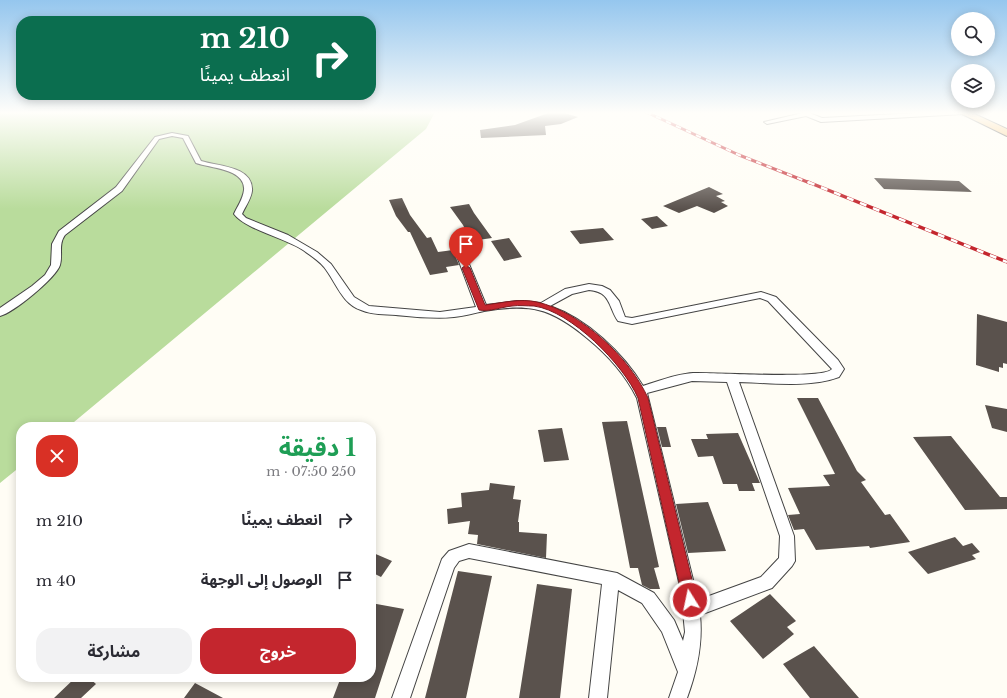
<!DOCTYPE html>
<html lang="ar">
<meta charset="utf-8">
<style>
body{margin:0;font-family:"Libre Baskerville","Noto Sans Arabic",serif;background:#f2f2f3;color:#2b2b33;direction:rtl;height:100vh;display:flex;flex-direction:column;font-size:15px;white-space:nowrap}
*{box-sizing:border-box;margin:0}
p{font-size:13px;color:#7c7c81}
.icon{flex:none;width:22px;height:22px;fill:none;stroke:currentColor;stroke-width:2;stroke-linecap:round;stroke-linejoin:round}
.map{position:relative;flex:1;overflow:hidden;direction:ltr}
.details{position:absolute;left:16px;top:422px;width:360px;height:260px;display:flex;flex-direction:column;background:#fff;border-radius:16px;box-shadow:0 2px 10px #0003;direction:rtl}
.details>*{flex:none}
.banner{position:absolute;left:16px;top:16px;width:360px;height:84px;border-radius:16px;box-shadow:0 2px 10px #0003;direction:rtl;background:#0b6e4f;color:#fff;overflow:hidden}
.buttons{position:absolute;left:951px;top:12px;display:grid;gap:8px}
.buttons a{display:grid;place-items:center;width:44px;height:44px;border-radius:50%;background:#fff;box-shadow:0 2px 10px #0003;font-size:20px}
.pin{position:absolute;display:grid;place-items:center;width:34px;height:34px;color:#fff;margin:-41px -17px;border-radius:50% 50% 50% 0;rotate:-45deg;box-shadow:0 0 4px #0007}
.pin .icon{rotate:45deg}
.me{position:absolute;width:44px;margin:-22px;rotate:350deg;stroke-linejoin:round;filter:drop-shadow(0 0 3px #0008)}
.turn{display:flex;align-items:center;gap:14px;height:84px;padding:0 20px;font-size:18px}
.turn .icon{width:52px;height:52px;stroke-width:2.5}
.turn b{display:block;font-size:28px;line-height:34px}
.round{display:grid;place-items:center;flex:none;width:42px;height:42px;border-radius:16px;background:#f2f2f3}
.summary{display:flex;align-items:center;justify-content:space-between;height:68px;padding:0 20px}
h1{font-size:24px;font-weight:700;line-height:30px;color:#1e9e55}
.primary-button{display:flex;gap:8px;margin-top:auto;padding:8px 20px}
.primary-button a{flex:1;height:46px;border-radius:16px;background:#c4262e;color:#fff;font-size:16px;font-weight:700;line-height:46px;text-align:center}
.primary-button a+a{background:#f2f2f3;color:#2b2b33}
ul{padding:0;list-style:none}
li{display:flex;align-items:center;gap:12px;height:60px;padding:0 20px}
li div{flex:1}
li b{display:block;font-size:15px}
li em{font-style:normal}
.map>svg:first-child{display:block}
</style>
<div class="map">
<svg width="1007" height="698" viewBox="0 0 1007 698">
<rect width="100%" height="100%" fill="#fffdf5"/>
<!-- forest -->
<path fill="#b9dc9c" d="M0 112H435L426 129 68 427H21V466L0 483Z"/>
<!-- building -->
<path fill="#5a524d" d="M551 112H561L578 117 561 124 545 126 546 135 481 138 480 130 515 125Z
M874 178 959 181 972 192 884 189Z
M709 187 723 194 716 196 725 201 721 202 728 206 714 213 697 206 679 213 663 206Z
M402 198 410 215 427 238 431 237 438 252 453 250 459 265 446 267 448 272 430 275 410 232H408L396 216 389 200Z
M469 204 474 213 492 238 471 241 463 225 450 207Z
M657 216 668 226 652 229 641 219Z
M603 228 614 240 580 244 570 231Z
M509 238 522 257 504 261 491 241Z
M977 314 1007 322V364L1003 363V368L999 367V372L976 365Z
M797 398H818L857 471 866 480 861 482 885 515 890 514 910 542 870 548 869 546 816 550 804 529 794 530 788 515 800 514 788 488 830 486 823 475 835 474Z
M985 405 1007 409V432L992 428Z
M627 421 659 567 654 568 660 589H650L642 585 638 568H630L602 422Z
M657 427H666L671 447H662Z
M562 428 569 460 544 462 538 430Z
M738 433 760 483H752L755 491H739L737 484H723L713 456 698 457 691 439H708L706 434Z
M951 436 1000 497H1007V509L965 510 913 437Z
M490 483 515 486 513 499 521 500 518 522H519V532L547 534 546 558 477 544 478 535 468 534 470 521 448 524 447 509 462 507 461 493 489 490Z
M708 502 726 551 688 553 676 504Z
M955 537 963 546 972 543 980 552 972 555 976 559 928 574 908 552Z
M371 552 392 561 381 577 371 572Z
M458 571 492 576 466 698H425Z
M537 584 572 589 560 698H519Z
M770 594 796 621 787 627 794 634 763 659 730 621Z
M371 603 404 609 375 698H333L341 677H371Z
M814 646 859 698H810L783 664Z
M76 677H88L96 684 81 698H54Z
M195 683 223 698H184Z"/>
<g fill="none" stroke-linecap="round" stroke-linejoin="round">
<!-- minor casing -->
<g stroke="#444" stroke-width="2">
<path id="minor" d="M807 112 822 118 937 112H967L964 114 821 122 806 116 767 124 764 122Z
M172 133 188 136 201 161C217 166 254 166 252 191 251 199 245 207 242 214L246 218 288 235 317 252 331 264 354 297 369 306 440 312 476 307 451 240 455 237 459 240 486 305 517 301 541 303 565 289 589 284 602 286 610 290 619 301 625 317 632 318 761 292 776 297 838 360 844 369 839 377C809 388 771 383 739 382L794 536 795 561 792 566 772 588 700 615C703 644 697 671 687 698H669L678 672 662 632 642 603 618 590 607 698H589L602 584 469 558 459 561 454 568 410 698H392L442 559 449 551 469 544 617 573 654 593 674 620 683 641 685 632 681 591 637 398C625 374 608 355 587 338 551 308 530 303 484 311 474 313 464 316 454 317 435 319 416 317 396 315 384 314 372 315 361 310 342 304 336 282 324 267 318 260 310 255 303 250 285 238 245 229 234 214 237 207 243 199 244 190 246 169 210 168 196 163L183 138 172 136 159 139 122 191 65 235C58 245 63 254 60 265 56 278 13 313 0 316V308L32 286 45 275 51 265 52 244 59 231 116 187 155 137ZM589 290C611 292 608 306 618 321L632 324 760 298 768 301 832 369C824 380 714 372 693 373 676 374 659 381 643 386 623 353 587 319 550 306L572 294ZM692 381 727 382 780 536 779 558 761 577 698 600 647 393Z"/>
</g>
<!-- trunk casing -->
<g stroke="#222" stroke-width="2">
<path id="trunk" d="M958 112H970L1007 129V136Z"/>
</g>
<!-- minor -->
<use href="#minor" fill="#fff" fill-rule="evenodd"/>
<!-- trunk -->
<use href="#trunk" fill="#f7bc64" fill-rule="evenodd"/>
<!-- rail-far1 casing -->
<g stroke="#c4262e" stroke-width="3">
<path id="rail-far1" d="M646 112 739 155 810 183"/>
</g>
<!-- rail casing -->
<g stroke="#c4262e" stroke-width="3.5">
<path id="rail" d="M808 182 1007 262"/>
</g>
<!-- rail-far1 -->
<use href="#rail-far1" stroke="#fff" stroke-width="2" stroke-dasharray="5.5" stroke-linecap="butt"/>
<!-- rail -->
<use href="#rail" stroke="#fff" stroke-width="2.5" stroke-dasharray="7" stroke-linecap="butt"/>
</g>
<!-- sky -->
<linearGradient id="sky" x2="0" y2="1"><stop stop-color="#95c6ee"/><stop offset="0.54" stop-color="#fffefa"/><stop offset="1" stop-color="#fffefa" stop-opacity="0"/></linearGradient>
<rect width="1007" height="209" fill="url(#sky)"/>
<!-- route -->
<path fill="#c4262e" stroke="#7f191e" d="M466 265 470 268 485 305C502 303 520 298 537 302 581 312 630 358 648 398L697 600 695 605 690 607 685 605 683 600 638 398C624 365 571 311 534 306 527 306 519 305 512 306 502 307 489 312 479 310L462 268Z"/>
</svg>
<div class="buttons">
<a><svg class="icon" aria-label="search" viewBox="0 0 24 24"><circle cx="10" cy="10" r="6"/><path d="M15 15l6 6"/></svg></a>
<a><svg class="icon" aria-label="layers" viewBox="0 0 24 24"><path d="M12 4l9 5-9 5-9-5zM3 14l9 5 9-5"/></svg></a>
</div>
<div class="pin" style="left:466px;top:268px;background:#d93025"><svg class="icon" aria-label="arrive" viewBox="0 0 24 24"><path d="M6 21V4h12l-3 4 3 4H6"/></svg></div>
<svg class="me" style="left:690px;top:600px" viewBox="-20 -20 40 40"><circle r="17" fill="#c4262e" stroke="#fff" stroke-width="3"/><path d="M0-11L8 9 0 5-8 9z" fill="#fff"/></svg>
<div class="banner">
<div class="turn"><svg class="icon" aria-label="right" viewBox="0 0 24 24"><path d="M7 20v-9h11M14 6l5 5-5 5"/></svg><div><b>210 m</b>انعطف يمينًا</div></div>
</div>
<section class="details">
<div class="summary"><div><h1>1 دقيقة</h1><p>250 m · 07:50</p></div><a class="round" style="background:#d93025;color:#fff"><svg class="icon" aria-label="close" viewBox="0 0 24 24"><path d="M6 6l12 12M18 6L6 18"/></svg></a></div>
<ul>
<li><svg class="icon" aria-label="right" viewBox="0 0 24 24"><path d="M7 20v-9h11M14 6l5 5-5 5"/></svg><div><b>انعطف يمينًا</b></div><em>210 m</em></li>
<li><svg class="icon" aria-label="arrive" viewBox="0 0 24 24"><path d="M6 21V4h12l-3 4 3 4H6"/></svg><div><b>الوصول إلى الوجهة</b></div><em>40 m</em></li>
</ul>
<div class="primary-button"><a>خروج</a><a>مشاركة</a></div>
</section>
</div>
